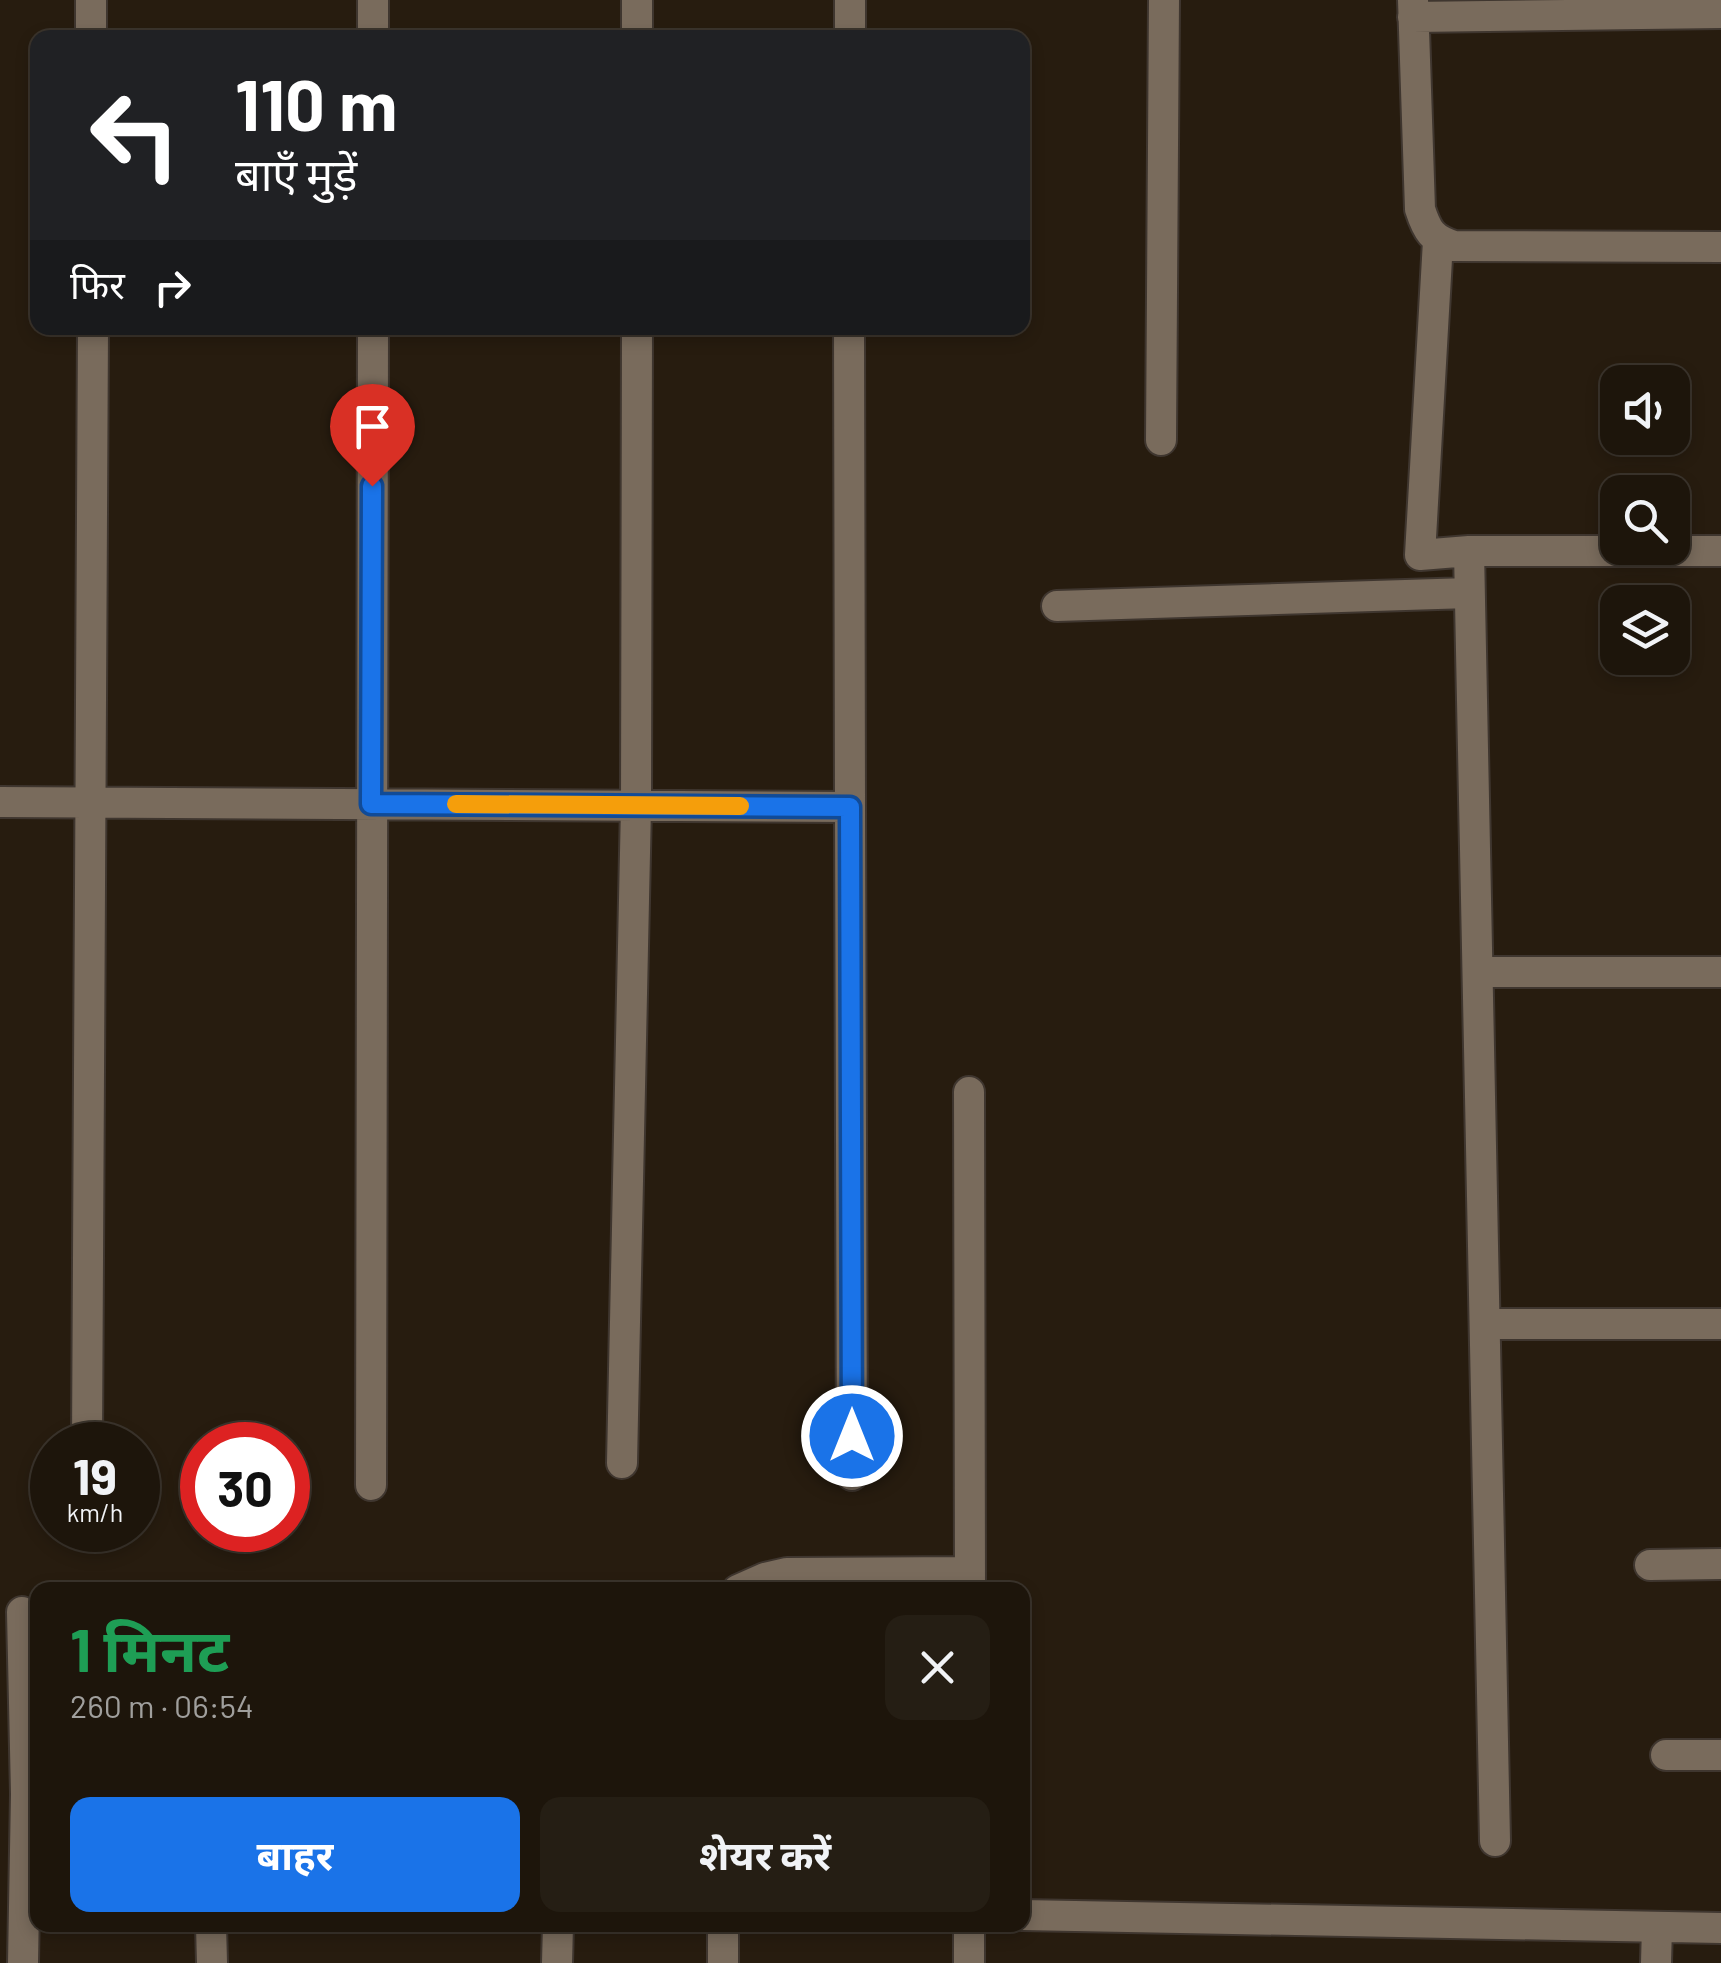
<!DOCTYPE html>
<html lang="hi">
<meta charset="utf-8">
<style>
body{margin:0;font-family:Barlow,"Noto Sans Devanagari",sans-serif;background:#251e14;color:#f1f3f6;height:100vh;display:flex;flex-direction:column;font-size:38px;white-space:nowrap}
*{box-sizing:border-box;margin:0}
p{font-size:32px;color:#a09f9d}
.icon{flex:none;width:55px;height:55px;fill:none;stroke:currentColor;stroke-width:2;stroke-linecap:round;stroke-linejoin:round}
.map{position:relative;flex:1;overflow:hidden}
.sheet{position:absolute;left:30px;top:1582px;width:1000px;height:350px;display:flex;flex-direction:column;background:#1d150b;border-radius:20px;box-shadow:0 5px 15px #0003,0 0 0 2px #3b342c}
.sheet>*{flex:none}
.guide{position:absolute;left:30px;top:30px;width:1000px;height:305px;border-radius:20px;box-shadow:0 5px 15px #0003,0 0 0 2px #3b342c;background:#202124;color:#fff;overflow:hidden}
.buttons{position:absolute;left:1600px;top:365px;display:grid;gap:20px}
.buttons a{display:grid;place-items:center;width:90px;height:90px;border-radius:20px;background:#1d150b;box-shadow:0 5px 15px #0003,0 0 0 2px #3b342c;font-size:50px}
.speed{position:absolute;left:30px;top:1422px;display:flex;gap:20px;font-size:50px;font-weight:700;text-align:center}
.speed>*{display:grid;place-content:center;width:130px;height:130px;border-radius:50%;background:#1d150b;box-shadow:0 5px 15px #0003,0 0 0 2px #3b342c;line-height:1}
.speed small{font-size:25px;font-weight:400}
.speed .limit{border:15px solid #d22;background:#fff;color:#111}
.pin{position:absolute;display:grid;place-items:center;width:85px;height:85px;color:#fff;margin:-102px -42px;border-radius:50% 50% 50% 0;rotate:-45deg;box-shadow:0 0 10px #0007}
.pin .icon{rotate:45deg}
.me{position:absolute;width:110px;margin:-55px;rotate:0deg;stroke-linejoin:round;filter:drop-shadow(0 0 8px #0008)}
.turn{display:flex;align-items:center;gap:35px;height:210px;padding:0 40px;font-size:45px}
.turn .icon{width:130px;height:130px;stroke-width:2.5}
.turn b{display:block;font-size:70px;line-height:85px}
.then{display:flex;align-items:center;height:95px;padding:0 40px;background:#0003;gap:20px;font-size:38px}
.round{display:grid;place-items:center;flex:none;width:105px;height:105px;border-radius:20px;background:#251e14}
.overview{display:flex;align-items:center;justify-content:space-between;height:170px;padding:0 40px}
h1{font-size:60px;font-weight:700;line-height:75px;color:#1e9e55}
.button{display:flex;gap:20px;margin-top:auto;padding:20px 40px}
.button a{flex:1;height:115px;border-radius:20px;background:#1a73e8;color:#fff;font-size:40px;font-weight:700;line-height:115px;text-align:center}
.button a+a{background:#251e14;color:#f1f3f6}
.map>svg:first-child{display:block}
</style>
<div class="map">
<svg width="1721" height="1963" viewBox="0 0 1721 1963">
<rect width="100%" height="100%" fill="#271c0f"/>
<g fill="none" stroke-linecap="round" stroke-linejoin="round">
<!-- street casing -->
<g stroke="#3f362f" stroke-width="34">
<path id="street" d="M91 0V38
M373 0V38
M1413 0 1420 209C1427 231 1432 239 1454 246L1721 247
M1413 17 1721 13
M637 38V0
M850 38V0
M1438 241 1420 555 1469 551H1721
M1161 440 1164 0
M1469 551 1495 1841
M1057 606 1469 593
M0 802 850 807 849 328
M850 807 852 1475
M1478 972H1721
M969 1092 970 1590
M1485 1324H1721
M87 1445 93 328
M622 1463 636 806 637 328
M371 1485 373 328
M1650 1565 1721 1564
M738 1590 765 1578 787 1573 970 1572
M22 1612 26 1794 23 1963
M1666 1755H1721
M1022 1915 1721 1928
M211 1925 212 1963
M723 1925V1963
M969 1925V1963
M557 1963 558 1925
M1656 1963 1657 1927"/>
</g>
<!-- street -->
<use href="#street" stroke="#796b5c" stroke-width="30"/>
</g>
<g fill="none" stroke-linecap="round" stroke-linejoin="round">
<!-- route casing -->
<g stroke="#114b97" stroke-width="25">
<path id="route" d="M372 486 371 804 850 807 852 1436"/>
</g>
<!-- route -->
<use href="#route" stroke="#1a73e8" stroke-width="18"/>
<!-- slow -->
<path stroke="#f59e0b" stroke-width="18" d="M456 804 740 806"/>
</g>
</svg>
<div class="buttons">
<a><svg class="icon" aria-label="sound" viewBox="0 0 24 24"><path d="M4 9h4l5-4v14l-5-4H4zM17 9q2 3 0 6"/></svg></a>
<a><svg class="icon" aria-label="search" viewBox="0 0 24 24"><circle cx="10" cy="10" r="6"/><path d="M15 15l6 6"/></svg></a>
<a><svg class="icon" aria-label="layers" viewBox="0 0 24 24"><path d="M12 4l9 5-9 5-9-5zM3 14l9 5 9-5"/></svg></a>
</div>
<div class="speed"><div>19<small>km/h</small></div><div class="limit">30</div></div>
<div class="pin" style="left:372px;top:486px;background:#d93025"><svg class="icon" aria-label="arrive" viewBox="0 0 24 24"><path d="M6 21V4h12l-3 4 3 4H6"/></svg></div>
<svg class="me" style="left:852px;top:1436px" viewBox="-20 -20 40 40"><circle r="17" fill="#1a73e8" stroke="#fff" stroke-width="3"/><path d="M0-11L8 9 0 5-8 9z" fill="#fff"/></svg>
<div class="guide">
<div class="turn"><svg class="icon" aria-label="left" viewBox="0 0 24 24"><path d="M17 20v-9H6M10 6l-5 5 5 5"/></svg><div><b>110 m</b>बाएँ मुड़ें</div></div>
<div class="then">फिर<svg class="icon" aria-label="right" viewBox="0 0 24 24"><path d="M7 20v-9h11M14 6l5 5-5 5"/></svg></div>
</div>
<section class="sheet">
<div class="overview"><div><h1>1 मिनट</h1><p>260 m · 06:54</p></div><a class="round"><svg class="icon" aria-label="close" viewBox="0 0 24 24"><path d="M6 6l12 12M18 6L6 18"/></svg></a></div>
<div class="button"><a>बाहर</a><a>शेयर करें</a></div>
</section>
</div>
